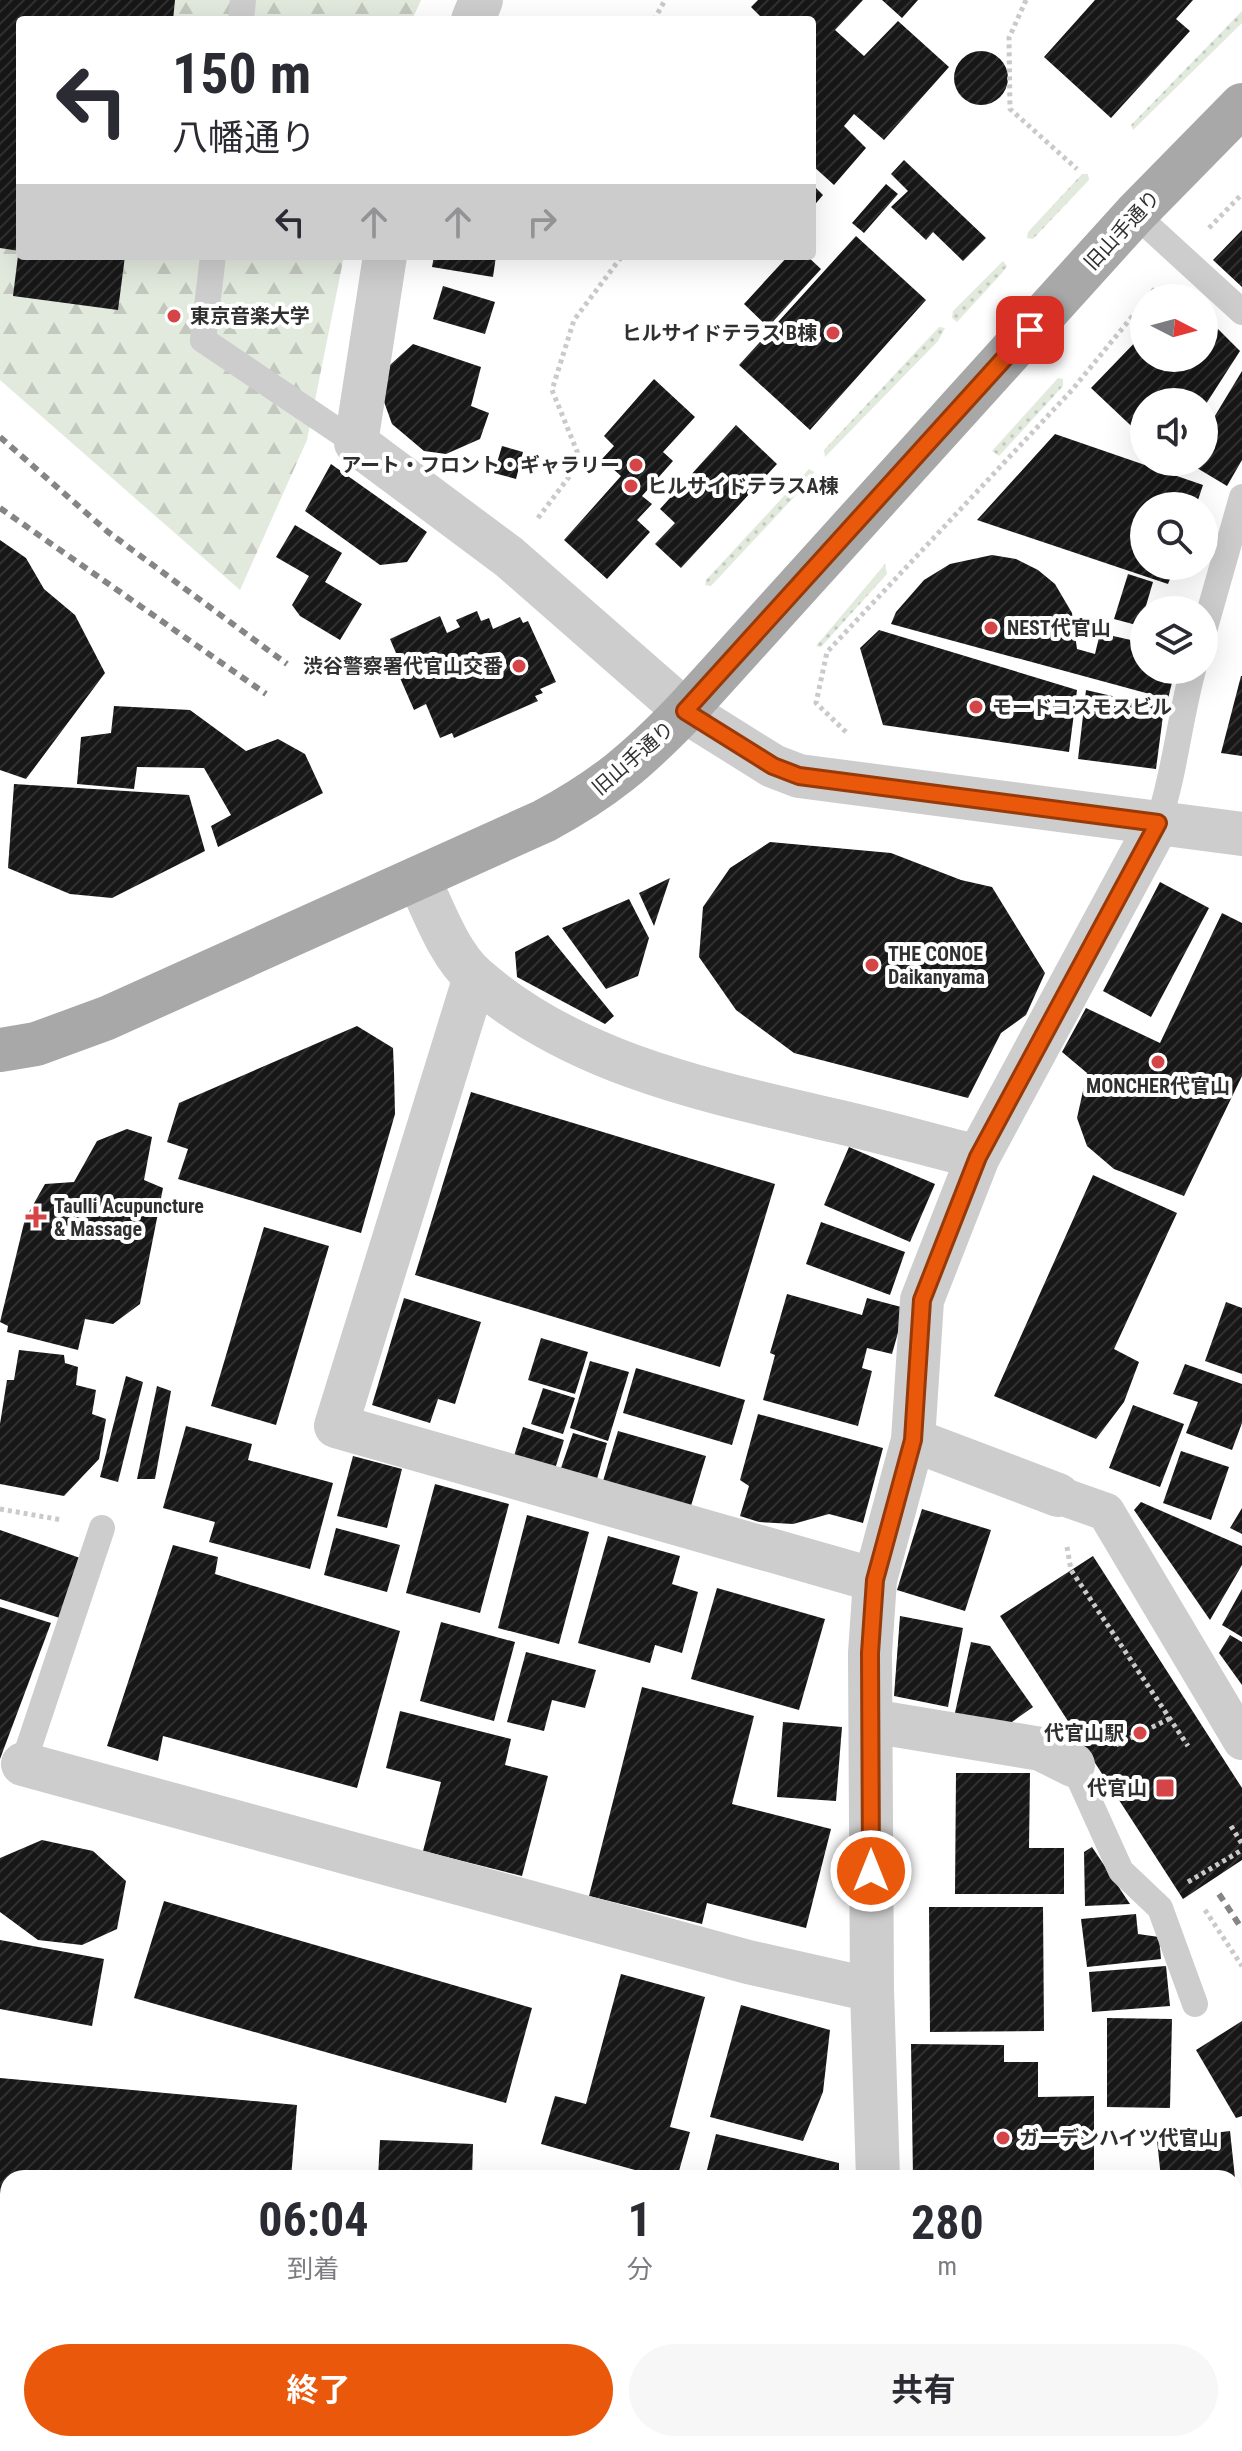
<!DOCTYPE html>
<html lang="ja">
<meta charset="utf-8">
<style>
body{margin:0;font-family:"Roboto Condensed","Noto Sans JP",sans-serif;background:#f7f7f7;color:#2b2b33;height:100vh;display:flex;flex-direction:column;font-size:30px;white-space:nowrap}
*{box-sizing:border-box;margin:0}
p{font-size:26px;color:#7c7c81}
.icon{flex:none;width:44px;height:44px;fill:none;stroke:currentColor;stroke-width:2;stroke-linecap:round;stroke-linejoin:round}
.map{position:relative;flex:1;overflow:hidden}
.sheet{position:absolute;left:0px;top:2170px;width:1242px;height:282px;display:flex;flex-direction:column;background:#fff;border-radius:24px 24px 0 0;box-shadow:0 8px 32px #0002}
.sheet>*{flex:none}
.guide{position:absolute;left:16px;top:16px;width:800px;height:244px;border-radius:8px;box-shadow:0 8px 32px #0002;background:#fff;color:#2b2b33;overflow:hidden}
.needle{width:52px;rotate:96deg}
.fabs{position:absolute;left:1130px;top:284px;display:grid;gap:16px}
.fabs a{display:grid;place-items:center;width:88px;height:88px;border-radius:50%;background:#fff;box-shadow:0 8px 32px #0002;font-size:40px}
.pin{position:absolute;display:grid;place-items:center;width:68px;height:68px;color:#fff;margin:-34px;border-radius:16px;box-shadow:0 4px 12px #0006}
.me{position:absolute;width:88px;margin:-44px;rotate:0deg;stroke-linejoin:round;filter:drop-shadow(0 0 6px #0008)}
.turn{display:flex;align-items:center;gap:28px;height:168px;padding:0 24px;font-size:36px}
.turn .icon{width:104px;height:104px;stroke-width:2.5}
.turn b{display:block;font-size:56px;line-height:68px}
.lanes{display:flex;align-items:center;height:76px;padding:0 24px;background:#0003;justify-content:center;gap:40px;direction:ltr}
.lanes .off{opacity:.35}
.eta{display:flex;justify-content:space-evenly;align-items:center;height:136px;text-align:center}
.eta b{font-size:48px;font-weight:700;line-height:56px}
.action{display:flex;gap:16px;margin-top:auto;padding:16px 24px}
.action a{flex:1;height:92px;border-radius:48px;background:#ea580c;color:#fff;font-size:32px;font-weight:700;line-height:92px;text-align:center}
.action a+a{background:#f7f7f7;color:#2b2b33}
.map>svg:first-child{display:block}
</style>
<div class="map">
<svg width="1242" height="2451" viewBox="0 0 1242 2451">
<defs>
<pattern id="grass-dots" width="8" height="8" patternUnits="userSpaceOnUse" patternTransform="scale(2)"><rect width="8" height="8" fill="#e2e9dd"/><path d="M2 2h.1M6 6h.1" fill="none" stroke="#c2c8be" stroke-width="1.8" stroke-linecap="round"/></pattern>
<pattern id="forest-firs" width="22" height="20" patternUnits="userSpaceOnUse" patternTransform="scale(2)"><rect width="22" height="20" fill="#e2e9dd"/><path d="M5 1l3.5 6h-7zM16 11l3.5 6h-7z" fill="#c2c8be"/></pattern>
<pattern id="building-hatch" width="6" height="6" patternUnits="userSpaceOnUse" patternTransform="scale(2)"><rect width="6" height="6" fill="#171717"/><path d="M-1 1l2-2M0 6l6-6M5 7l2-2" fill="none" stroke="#303030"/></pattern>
</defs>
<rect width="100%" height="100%" fill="#fff"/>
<!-- grass -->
<path fill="url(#grass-dots)" d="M1242 11V23L1133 130 1131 125Z
M1082 174H1088L1089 180 1033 239 1027 238 1028 232Z
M1003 261 1007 266 1002 273 957 322 952 318 953 311Z
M939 327 945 328 938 341 825 457 824 450Z
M1058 378 1063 379V386L999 456 992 451Z
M809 469 814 472 810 480 711 586 705 585 706 580Z
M885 564 887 574 821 647 816 646Z"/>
<!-- forest -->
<path fill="url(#forest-firs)" d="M0 0H421L412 20H20V256H344L307 440 240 590 0 380Z"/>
<!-- building -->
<path fill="url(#building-hatch)" d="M0 0H175L173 20H20V251L0 248Z
M758 0H863L835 30 864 56 898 21 949 67 884 140 854 114 844 126 866 148 834 185 812 165V20H764L751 7Z
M882 0H918L902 18Z
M1095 0H1193L1176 19 1190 31 1111 118 1044 57Z
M954 78a27 27 0 1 1 54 0a27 27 0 1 1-54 0Z
M904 160 986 238 963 261 933 232 926 240 891 207 908 191 891 174Z
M812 184 823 195 812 208Z
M886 184 898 194 864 233 852 223Z
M1242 230V287L1213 260Z
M856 236 926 300 810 430 739 365Z
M18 256H125L118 310 13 296Z
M434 256H496L493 277 432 267Z
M788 256H807L821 269 768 327 744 304Z
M443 286 495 302 485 334 433 319Z
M1204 315 1240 351 1204 407V402H1144V438L1091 388 1144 333V358H1204Z
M413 344 481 367 471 406 489 413 480 439 446 454 424 451 392 424 383 399 390 365Z
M1242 371V460L1227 486 1187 462H1204V434Z
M654 379 695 417 663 452 673 461 642 496 652 504 637 520 650 532 607 579 564 540 621 476 602 459 614 446 604 436Z
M736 425 777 464 681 568 655 544 675 523 660 509Z
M1055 434 1203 485 1196 506H1144V566H1175L1168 584 977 520Z
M502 446 523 452 516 479 494 473Z
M331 464 427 532 407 562 380 565 305 511Z
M295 525 342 553 325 582 362 604 340 640 300 616 292 605 309 576 276 557Z
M0 540 26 558 44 589 75 615 105 673 26 779 0 770Z
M992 555 1016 559 1038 570 1055 584 1072 613 1077 649 1095 654 1100 633 1144 643V670H1175L1168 699 891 624 896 612 924 580 950 564Z
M1128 574 1153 582 1140 626 1114 619Z
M477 611 481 621 489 618 493 629 520 617 523 623 528 621 556 682 540 689 543 693 535 696 538 701 454 738 452 733 440 738 426 704 414 710 390 655 396 653 390 639 440 616 447 633 460 627 456 620Z
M879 630 1077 690 1069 752 883 725 860 648Z
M1241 676H1242V756L1221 753Z
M1086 690 1164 708 1156 769 1078 759Z
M114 706 190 710 246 751 278 739 305 754 323 793 218 847 211 826 231 815 204 768 137 767 134 789 77 784 81 737 111 733Z
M14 784 189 795 205 851 112 898 70 894 8 868Z
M770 842 891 853 961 880 992 887 1045 973 1026 1015 1001 1033 968 1098 794 1053 736 1010 699 957 703 907 730 868Z
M670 878 654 926 639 893Z
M1160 882 1209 908 1151 1017 1103 991Z
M629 899 649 938 638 976 606 989 562 928Z
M1222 913 1242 923V1076L1184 1196 1114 1169 1087 1146 1077 1118 1087 1073 1062 1052 1086 1008 1160 1043Z
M548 935 614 1016 605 1024 517 977 515 952Z
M357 1026 393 1048 394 1071 395 1114 361 1233 178 1179 188 1149 167 1142 179 1103Z
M471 1092 775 1184 720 1367 415 1275Z
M127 1129 152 1137 144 1180 163 1188 140 1304 113 1324 85 1319 78 1350 7 1332 8 1326 0 1322 25 1219 45 1184 74 1182 97 1141Z
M849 1147 935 1184 910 1242 824 1205Z
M1093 1175 1177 1213 1114 1349 1139 1362 1124 1402 1096 1439 994 1396Z
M821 1222 905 1252 890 1295 806 1264Z
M264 1227 329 1246 276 1425 211 1406Z
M787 1294 862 1315 867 1298 905 1308 892 1354 867 1348 862 1368 872 1371 858 1426 763 1400 775 1355 770 1353Z
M404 1298 481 1322 455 1404 438 1399 430 1423 372 1405Z
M1226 1302 1242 1308V1374L1205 1361Z
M541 1338 588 1352 575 1394 528 1380Z
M19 1350 64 1355 65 1363 78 1367 76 1385 96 1390 92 1414 106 1419 99 1459 64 1496 0 1484V1424L7 1380H14Z
M590 1361 629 1372 608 1441 570 1428Z
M1185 1364 1242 1384V1423L1232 1450 1186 1433 1198 1402 1173 1394Z
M636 1368 745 1400 732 1445 623 1413Z
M126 1376 143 1382 118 1482 100 1477Z
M157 1386 171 1391 155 1479H137Z
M543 1388 575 1398 563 1434 531 1424Z
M1133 1405 1184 1424 1160 1487 1109 1468Z
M758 1414 883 1448 863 1523 829 1514 793 1524 759 1522 740 1516 749 1486 740 1480Z
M186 1426 252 1444 248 1460 333 1483 310 1569 209 1542 215 1522 163 1508Z
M523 1427 564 1440 555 1469 514 1456Z
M618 1431 706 1456 691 1506 603 1481Z
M573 1433 607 1443 597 1479 561 1468Z
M1181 1451 1229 1467 1211 1520 1163 1503Z
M353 1456 402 1469 387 1528 337 1516Z
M435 1484 509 1504 480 1613 406 1593Z
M1141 1502 1242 1546V1565L1210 1620 1134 1510Z
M1242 1508V1534L1230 1528Z
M922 1509 991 1530 965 1611 897 1590Z
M527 1515 589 1532 559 1644 498 1628Z
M336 1528 400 1545 387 1592 324 1575Z
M0 1530 83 1559 63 1619 0 1599Z
M608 1536 680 1556 672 1584 698 1592 682 1653 655 1645 650 1663 578 1643Z
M173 1545 218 1557 215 1574 400 1631 357 1788 163 1736 158 1761 107 1746Z
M1093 1556 1242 1788V1860L1183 1899 1000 1616Z
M717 1588 825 1619 799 1710 691 1679Z
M1242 1589V1637L1222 1625Z
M0 1607 51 1623 0 1759Z
M900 1616 963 1628 948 1707 894 1696Z
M441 1622 515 1642 494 1721 420 1701Z
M1230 1635 1242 1642V1685L1219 1653Z
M971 1642 990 1646 1033 1707 1009 1724 954 1717Z
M526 1652 596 1670 585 1708 552 1700 544 1731 507 1722Z
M642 1687 754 1716 732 1804 831 1829 806 1928 707 1903 702 1924 589 1896Z
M400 1711 511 1739 505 1765 548 1776 522 1876 423 1851 441 1782 386 1768Z
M783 1722 842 1727 836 1801 777 1797Z
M956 1773H1030L1029 1848H1064V1894H955Z
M42 1840 93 1851 126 1881 117 1929 82 1945 38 1940 0 1912V1858Z
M1092 1847 1130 1904 1085 1906 1084 1852Z
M164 1901 532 2008 506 2103 134 1998Z
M929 1907H1043L1044 2031 930 2032Z
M1136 1914 1138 1934 1159 1937 1161 1959 1087 1967 1081 1919Z
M0 1940 104 1959 92 2026 0 2009Z
M1166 1966 1170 2006 1092 2012 1089 1972Z
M621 1974 705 1997 670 2127 690 2132 677 2178H664L541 2144 555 2096 586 2104Z
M741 2005 830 2030 823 2092 803 2141 710 2117Z
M1107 2018 1172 2019 1170 2108 1107 2107Z
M1242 2021V2116L1236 2118 1196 2050Z
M911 2044 1004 2045V2062H1038V2097L1094 2096V2178H913Z
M0 2078 297 2105 291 2178H8V2293H0Z
M1230 2131 1235 2178H1161L1157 2140Z
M716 2134 839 2163V2178H705Z
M380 2140 473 2144 472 2178H378Z
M1234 2186 1242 2237V2300L1234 2301Z
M1242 2309V2398H1234V2310Z"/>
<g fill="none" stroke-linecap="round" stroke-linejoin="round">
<!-- path -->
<path stroke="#cacaca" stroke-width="5" stroke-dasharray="4 4" stroke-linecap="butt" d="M1026 0 1009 38 1010 109 1077 169
M654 20 665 0
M1209 228 1242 194
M1147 298 1157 286
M538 518 581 461 552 390 574 320 622 256
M846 732 816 703 827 652 1072 390 1144 302
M0 1509 62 1520
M1067 1547 1071 1570 1188 1746
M1116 1745 1171 1718
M1231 1826 1242 1844
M1188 1882 1242 1850
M1205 1910 1242 1966"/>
<!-- service -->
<path stroke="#cdcdcd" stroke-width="26" d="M241 20 243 0
M1135 214 1242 312
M213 256 203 340 356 443
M1204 631 1242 497
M1158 823C1175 773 1179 721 1193 670
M23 1764 102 1528
M1073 1765 1121 1871 1160 1908 1195 2004"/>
<!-- pedestrian -->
<path stroke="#cdcdcd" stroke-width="38" d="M1058 1495 1106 1512 1242 1741"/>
<!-- minor -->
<path stroke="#cdcdcd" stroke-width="44" d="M473 20 481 0
M385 256 356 443 509 557 685 711
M418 878C434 910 448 953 475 977 574 1064 708 1091 831 1120 881 1131 929 1145 978 1157
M475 977 336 1426 875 1580
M913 1440 1058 1495
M871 1721 1041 1749 1073 1765
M23 1764 748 1962 872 1990
M878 2178 872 1990 870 1653 875 1580 913 1440 922 1300 978 1157 1158 823
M0 2380 8 2381
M879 2444V2451
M1165 2444 1242 2448"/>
<!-- tertiary -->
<path stroke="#cdcdcd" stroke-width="44" d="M685 711 773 766 799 776 1242 834"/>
<!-- primary -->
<path stroke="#a8a8a8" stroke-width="44" d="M0 1050 36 1044 107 1018 544 821C604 789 638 760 685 711L1135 214 1242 105"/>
<!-- rail -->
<path stroke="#858585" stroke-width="6" stroke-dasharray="8 6" stroke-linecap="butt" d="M0 437 108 532 287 664
M0 508 266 694
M1219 1894 1242 1929"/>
</g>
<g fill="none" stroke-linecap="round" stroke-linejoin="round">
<!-- route casing -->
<g stroke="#983908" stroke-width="20">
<path id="route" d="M871 1871 870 1653 875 1580 913 1440 922 1300 978 1157 1158 823 799 776 773 766 685 711 1030 330"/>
</g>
<!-- route -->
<use href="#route" stroke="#ea580c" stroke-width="14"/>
</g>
<!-- markers -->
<g fill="#d54446" stroke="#fff" stroke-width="3">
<circle cx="174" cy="316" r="8"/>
<circle cx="833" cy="333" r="8"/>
<circle cx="636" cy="465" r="8"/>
<circle cx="631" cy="486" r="8"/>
<circle cx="991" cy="628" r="8"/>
<circle cx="519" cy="666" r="8"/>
<circle cx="976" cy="707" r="8"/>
<circle cx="872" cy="965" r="8"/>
<circle cx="1158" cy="1062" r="8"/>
<path d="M32 1205h8v8h8v8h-8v8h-8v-8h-8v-8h8z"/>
<circle cx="1140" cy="1733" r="8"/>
<rect x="1155" y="1778" width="20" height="20" rx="4"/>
<circle cx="1003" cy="2138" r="8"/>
</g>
<g text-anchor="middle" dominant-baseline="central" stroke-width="8" stroke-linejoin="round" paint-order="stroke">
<!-- street labels -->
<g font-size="20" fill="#303030" stroke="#fff">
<text transform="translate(1122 230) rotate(-47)">旧山手通り</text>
<text transform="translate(633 758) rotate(-41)">旧山手通り</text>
</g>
<!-- poi labels -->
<g font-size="20" font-weight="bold" fill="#303030" stroke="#fff" text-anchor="start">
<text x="190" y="316">東京音楽大学</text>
<text x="817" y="333" text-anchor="end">ヒルサイドテラス B棟</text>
<text x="620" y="465" text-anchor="end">アート・フロント・ギャラリー</text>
<text x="647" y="486">ヒルサイドテラスA棟</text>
<text x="1007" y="628">NEST代官山</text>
<text x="503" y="666" text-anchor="end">渋谷警察署代官山交番</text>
<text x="992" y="707">モードコスモスビル</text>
<text x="888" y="954">THE CONOE<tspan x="888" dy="23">Daikanyama</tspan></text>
<text x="1158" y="1086" text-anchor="middle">MONCHER代官山</text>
<text x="54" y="1206">Taulli Acupuncture<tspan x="54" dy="23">&amp; Massage</tspan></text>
<text x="1124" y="1733" text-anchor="end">代官山駅</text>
<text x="1147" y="1788" text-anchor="end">代官山</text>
<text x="1019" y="2138">ガーデンハイツ代官山</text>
</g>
</g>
</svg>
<div class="fabs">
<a><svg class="needle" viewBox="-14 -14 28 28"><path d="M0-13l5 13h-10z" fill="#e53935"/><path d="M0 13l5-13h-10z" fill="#7c7c81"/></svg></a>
<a><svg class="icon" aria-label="sound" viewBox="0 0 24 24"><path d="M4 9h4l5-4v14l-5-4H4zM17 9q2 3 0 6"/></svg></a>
<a><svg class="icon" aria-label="search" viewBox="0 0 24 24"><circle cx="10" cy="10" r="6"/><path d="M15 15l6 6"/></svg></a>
<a><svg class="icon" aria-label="layers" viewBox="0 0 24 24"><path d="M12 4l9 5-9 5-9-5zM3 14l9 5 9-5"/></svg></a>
</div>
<div class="pin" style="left:1030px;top:330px;background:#d93025"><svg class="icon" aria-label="arrive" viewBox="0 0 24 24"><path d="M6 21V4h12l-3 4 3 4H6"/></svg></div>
<svg class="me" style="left:871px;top:1871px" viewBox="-20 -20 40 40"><circle r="17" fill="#ea580c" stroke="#fff" stroke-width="3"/><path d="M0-11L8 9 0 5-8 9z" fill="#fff"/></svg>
<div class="guide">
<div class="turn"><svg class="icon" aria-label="left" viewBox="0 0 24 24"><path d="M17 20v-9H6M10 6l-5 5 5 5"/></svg><div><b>150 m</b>八幡通り</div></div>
<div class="lanes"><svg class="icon" aria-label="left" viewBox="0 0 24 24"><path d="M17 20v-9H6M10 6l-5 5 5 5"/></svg><svg class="icon off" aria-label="ahead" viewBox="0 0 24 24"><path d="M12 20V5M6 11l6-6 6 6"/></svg><svg class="icon off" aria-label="ahead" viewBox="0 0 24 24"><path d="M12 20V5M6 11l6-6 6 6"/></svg><svg class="icon off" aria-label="right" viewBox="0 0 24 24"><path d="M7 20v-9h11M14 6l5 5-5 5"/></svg></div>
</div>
<section class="sheet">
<div class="eta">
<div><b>06:04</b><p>到着</p></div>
<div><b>1</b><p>分</p></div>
<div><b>280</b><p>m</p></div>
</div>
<div class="action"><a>終了</a><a>共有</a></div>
</section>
</div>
